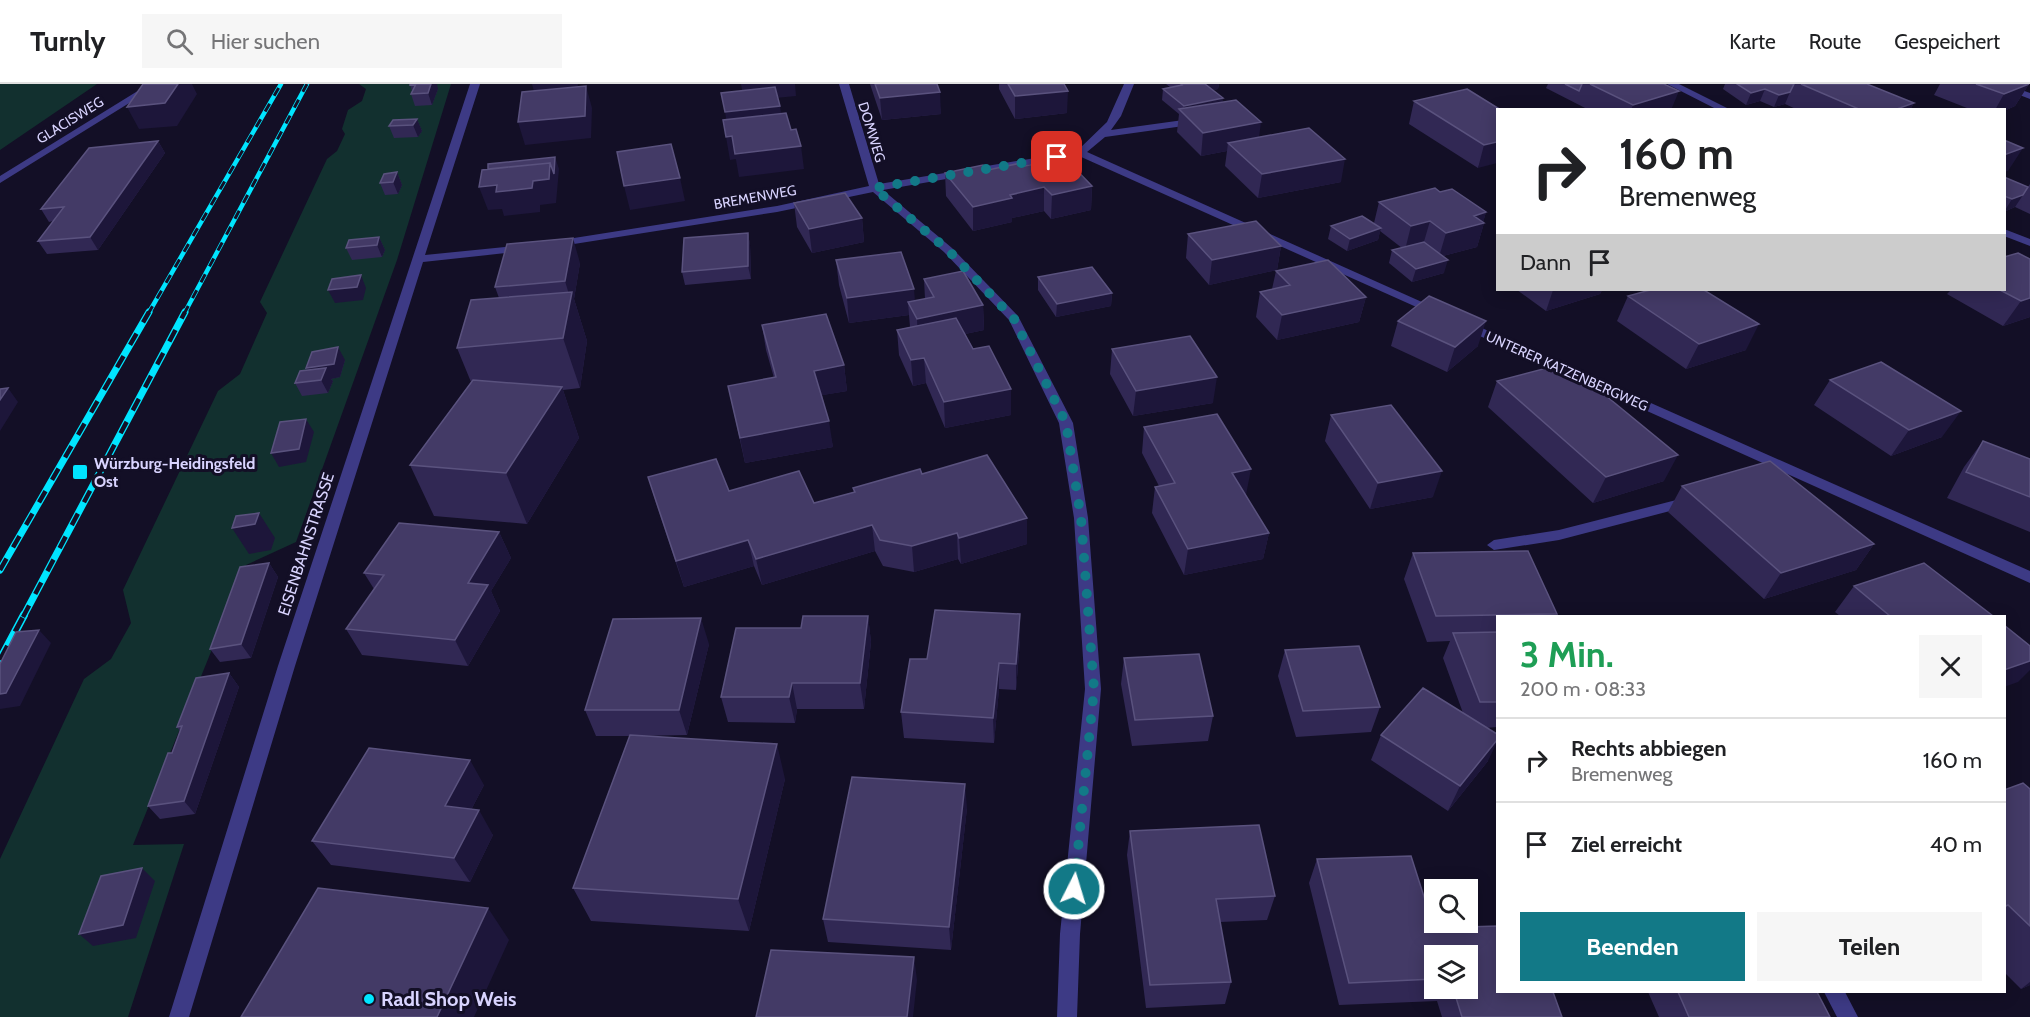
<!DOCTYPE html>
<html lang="de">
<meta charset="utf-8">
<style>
body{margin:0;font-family:Cabin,sans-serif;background:#f6f6f6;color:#202124;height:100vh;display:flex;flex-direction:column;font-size:22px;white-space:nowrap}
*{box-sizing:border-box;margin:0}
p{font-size:20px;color:#757577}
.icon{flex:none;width:33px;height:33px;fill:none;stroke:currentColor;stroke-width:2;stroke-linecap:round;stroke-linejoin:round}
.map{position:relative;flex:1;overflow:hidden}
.drawer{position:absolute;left:1496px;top:531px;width:510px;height:378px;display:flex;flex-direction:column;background:#fff;border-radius:0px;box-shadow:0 3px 15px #0003}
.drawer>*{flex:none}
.guide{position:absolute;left:1496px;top:24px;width:510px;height:183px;border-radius:0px;box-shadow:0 3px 15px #0003;background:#fff;color:#202124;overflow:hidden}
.fabs{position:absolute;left:1424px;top:795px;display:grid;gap:12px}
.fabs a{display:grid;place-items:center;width:54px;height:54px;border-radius:0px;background:#fff;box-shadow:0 3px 15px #0003;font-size:30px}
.pin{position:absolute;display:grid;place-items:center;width:51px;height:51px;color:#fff;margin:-26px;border-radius:12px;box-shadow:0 3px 9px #0006}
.me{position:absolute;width:66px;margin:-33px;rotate:5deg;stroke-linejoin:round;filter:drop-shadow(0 0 4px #0008)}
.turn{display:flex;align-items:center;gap:21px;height:126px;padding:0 24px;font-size:27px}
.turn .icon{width:78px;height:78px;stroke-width:2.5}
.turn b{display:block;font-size:42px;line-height:51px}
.then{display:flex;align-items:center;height:57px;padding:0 24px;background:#0003;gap:12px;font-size:22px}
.round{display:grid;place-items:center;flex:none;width:63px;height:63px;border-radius:0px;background:#f6f6f6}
.headline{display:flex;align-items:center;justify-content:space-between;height:102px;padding:0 24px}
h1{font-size:36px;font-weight:800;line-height:45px;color:#1e9e55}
.button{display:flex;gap:12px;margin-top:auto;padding:12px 24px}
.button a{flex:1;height:69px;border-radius:0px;background:#127987;color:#fff;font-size:24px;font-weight:800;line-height:69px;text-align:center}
.button a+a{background:#f6f6f6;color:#202124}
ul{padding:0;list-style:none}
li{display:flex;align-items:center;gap:18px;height:84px;padding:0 24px;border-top:2px solid #e0e0e0}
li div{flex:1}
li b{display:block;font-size:22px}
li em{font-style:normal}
header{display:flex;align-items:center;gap:36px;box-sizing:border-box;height:84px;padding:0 30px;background:#fff;border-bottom:2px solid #e0e0e0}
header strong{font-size:28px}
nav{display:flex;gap:33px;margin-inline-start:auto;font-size:21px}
.search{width:420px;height:54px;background:#f6f6f6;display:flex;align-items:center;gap:15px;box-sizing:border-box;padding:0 21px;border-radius:0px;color:#757577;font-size:22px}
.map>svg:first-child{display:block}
</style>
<header>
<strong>Turnly</strong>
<div class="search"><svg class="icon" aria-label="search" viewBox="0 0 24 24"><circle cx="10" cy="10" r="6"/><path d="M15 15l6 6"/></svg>Hier suchen</div>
<nav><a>Karte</a><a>Route</a><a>Gespeichert</a></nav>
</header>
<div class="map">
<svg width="2030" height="933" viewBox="0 0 2030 933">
<rect width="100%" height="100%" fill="#130f26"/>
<!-- green -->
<path fill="#12302f" d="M0 0H97L0 66Z
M359 0H451L397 176 296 458 246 481 133 761 184 760 128 933H0V775L84 595 111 575 131 539 123 506 218 307 240 290 267 229 260 218 327 75 337 67 345 50 342 45 348 26 362 17 366 5Z"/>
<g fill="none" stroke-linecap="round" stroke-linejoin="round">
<!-- minor -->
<path fill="#3d3a85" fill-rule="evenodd" d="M149 0H160L0 99V92Z
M470 0H480L425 171 525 161 531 164 525 167 423 178 295 582 189 933H169L278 582Z
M839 0H849L879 100 1077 67 1107 38 1124 0H1134L1121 32 1111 46 1198 34 1203 37 1198 40 1105 53 1087 68 1442 227 1440 230H1432L1079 72 883 106 952 164 1018 232 1073 339 1088 434 1101 605 1080 850 1077 933H1057L1060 850 1085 605 1074 434 1059 339 1009 236 944 168 873 108 777 128 555 163 549 160 555 157 777 122 869 102Z
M1667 0H1679L1731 26H1718Z
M1991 0H2005L2030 9V15Z
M2004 145 2030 155V162L2004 152Z
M1466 237 2030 487V499L1462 244 1460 241Z
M1688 413 1693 415 1695 418 1693 421 1559 456 1494 466 1487 461 1494 456 1559 446Z
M1824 908H1845L1858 933H1837Z"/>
<!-- rail-far2 casing -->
<g stroke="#00e5ff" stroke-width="4.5">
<path id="rail-far2" d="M148 230 281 0
M184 230 307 0"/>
</g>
<!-- rail-far1 casing -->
<g stroke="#00e5ff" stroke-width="7">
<path id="rail-far1" d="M0 486 149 228
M23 533 185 228"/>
</g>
<!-- rail casing -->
<g stroke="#00e5ff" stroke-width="8">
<path id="rail" d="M0 576 24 531"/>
</g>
<!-- rail-far2 -->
<use href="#rail-far2" stroke="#130f26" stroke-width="3" stroke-dasharray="9" stroke-linecap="butt"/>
<!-- rail-far1 -->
<use href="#rail-far1" stroke="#130f26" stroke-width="4.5" stroke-dasharray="13" stroke-linecap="butt"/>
<!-- rail -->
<use href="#rail" stroke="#130f26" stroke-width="5" stroke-dasharray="16" stroke-linecap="butt"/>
</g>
<!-- wall -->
<path fill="#312854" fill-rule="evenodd" d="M410 0 438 5 432 21 415 22 411 10 412 7Z
M870 0H937L941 30 882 36Z
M999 0H1064L1067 29 1015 35 999 5Z
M1166 0H1219L1218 5 1213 6 1223 14 1222 18 1259 53 1341 98 1258 114 1225 82 1227 67 1201 72 1177 48 1179 30 1162 16 1163 5 1170 3Z
M1548 0H1664L1671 26H1589L1546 4Z
M1725 0H1867L1914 19 1910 26H1798L1785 20 1774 23 1760 17 1746 21 1723 5Z
M1940 0H2029L2015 22 2004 27V26H1972L1934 11Z
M1414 17 1501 26 1478 84 1409 40Z
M417 35 422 47 418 53 394 54 389 42Z
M158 57 165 69 98 166 47 170 38 157 53 137 49 138 41 125Z
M1025 82 1092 102 1091 126 1051 135 1044 127 1012 134V138L973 147 946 112 945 89Z
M397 88 402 101 398 110 385 111 380 99Z
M2004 93 2028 103 2030 100V130L2015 123 2004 128Z
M1440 108 1486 128 1483 138 1484 139 1477 163 1443 172 1444 189 1412 198 1389 179 1392 166 1402 164 1380 147 1378 156 1347 167 1328 155 1331 142 1374 139 1379 118Z
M794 119 862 134 864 158 812 169 797 143Z
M748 149 750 161 751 195 685 201 682 188Z
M1188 150 1281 162 1277 186 1209 201 1186 174Z
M379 153 385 166 382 173 352 176 346 164Z
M2030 175V233L2003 242 1947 210 1951 206H2004Z
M836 176 915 217 925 215 924 195 983 221 984 246 965 250 1011 331 945 344 926 299 913 302 899 271 897 246 910 243 909 231 849 239 839 201Z
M580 179 574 215 587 257 580 304 563 306 579 354 527 440 434 432 410 381 471 298 457 264 499 214 495 203Z
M1276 187 1366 213 1359 238 1277 256 1256 233 1260 208 1272 205Z
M1038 193 1112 209 1111 222 1056 233 1038 206Z
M1517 206H1602L1600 210 1546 227Z
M1628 212 1746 266 1686 285 1617 237Z
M1398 237 1478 262 1447 288 1391 262Z
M762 241 844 281 847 307 822 311 833 363 745 379 728 302 774 294 766 266Z
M1112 265 1213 319 1133 332 1110 290Z
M345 276 340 293 331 295 333 297 328 309 302 312 295 299 307 286 306 284Z
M1830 296 1942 353 1891 372 1814 321Z
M1497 297 1664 397 1593 419 1488 323Z
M1331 331 1433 413 1370 425 1325 357Z
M1144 343 1246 411H1245L1269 449 1263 475 1184 491 1152 429 1155 403 1159 402 1142 369Z
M1983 357 2030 375V448L1947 414 1964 383Z
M922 390 1027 434V460L961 480 958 475 914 488 883 482 875 467 762 501 754 482 684 503 656 419 648 393 729 407 814 419 854 408 853 404Z
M1682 402 1874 460 1856 486 1764 515 1668 428Z
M499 448 511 474 491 507 500 527 468 582 362 571 346 545 374 505 364 489Z
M1413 469 1557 530 1555 532H1497V643L1486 644 1488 677 1448 727 1371 676 1381 651 1463 629 1443 574 1450 557 1427 558 1404 495Z
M269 479 278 493 251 574 220 578 210 565Z
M1854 502 1993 532H1840L1835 528Z
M1020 530V556L1016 606 999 605 994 659 904 654 901 628 927 575Z
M868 532 871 558 864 625H797L795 639 728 638 721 613 801 544Z
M709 560 687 651 636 652 785 695 749 847 591 837 573 804 630 652H596L585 626Z
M1285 566 1380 623 1371 648 1296 653 1278 592Z
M1124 574 1213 632 1208 657 1132 662 1121 600Z
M229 589 239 603 195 730 160 735 148 722 172 669 180 647 177 643Z
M484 701 471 726 493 751 470 798 331 781 312 757Z
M2030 705V901L2021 905 2004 888V706Z
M967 724 951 866 828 858 823 835Z
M1130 747 1275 812 1267 836 1220 838 1231 898 1225 920 1146 924 1127 771Z
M1317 775 1434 844 1562 933H1442L1437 917 1339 921 1309 799ZM1434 872 1467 904H1434Z
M1648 908H1817L1830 933H1659Z"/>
<!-- shaded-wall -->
<path fill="#1d163a" d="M178 0H192L197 10 177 42 139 45 127 23Z
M431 0H437L438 5 432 21 428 9Z
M532 0H578L577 7 535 11Z
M741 0H795L796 12 744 17Z
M1201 0H1219L1218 5 1200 9Z
M2029 0 2015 22 2004 27V26H1995L2004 10Z
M586 2 592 24 591 54 525 61 518 38Z
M1765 5 1760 17 1746 21 1751 9Z
M1068 7 1067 29 1015 35V12Z
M1679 7 1671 26H1631L1633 21Z
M940 8 941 30 882 36 880 14Z
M1790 8 1785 20 1774 23 1779 11Z
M1223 14 1221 26 1183 29 1184 22Z
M1914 19 1910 26H1894Z
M780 22 783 45 729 51 725 28Z
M417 35 422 47 418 53 413 41Z
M1261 38 1258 61 1228 59 1227 67 1201 72 1203 49Z
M732 52 736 75 730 76 726 53Z
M158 57 165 69 98 166 90 153Z
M1497 58V79L1478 84 1484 61Z
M801 62 804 85 739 93 735 70Z
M2023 64 2008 87 2004 88V71Z
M555 73 559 85 556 119 540 121V128L504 132 502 125 488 126 479 103 550 79Z
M1345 75 1341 98 1258 114 1262 90Z
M397 88 402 101 398 110 393 98Z
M680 94 685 117 630 126 624 102Z
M1092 102 1091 126 1051 135 1052 111Z
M1044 103V127L1012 134V138L973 147V123L1010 111Z
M2023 111 2015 123 2004 128 2012 115Z
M1486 128 1483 139H1484L1477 163 1439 173 1446 149 1474 132Z
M862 134 864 158 812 169 809 145Z
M1430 137 1423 161 1405 166 1411 142Z
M1381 144 1378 156 1347 167 1350 155Z
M748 149 750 161 751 195 748 182Z
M379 153 385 166 382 173 377 161Z
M573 154 580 179 574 215 587 257 580 304 563 254 570 214 565 197Z
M1281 162 1277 186 1209 201 1212 176Z
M1448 176 1444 189 1412 198 1416 185Z
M361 191 366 204 363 216 335 219 328 206Z
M914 205 916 230 908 218 909 231 849 239 847 214Z
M1553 206H1602L1600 210 1546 227Z
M1112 209 1111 222 1056 233 1057 220Z
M1366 213 1359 238 1277 256 1282 231Z
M2030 214V233L2003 242 2021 217Z
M983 221 984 246 918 260 917 235Z
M1486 237 1478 262 1447 288 1455 263Z
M1759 240 1746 266 1686 285 1699 260Z
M338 263 345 276 340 293 331 295 333 297 328 309 321 296 313 297 306 284Z
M924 274 926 299 913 302 911 276Z
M844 281 847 307 818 312 814 287Z
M1217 293 1213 319 1133 332 1136 307Z
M562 303 579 354 527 440 506 389Z
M8 304 18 318 0 347V316Z
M1011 305V331L945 344 944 318Z
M1961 327 1942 353 1891 372 1909 346Z
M306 335 314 348 306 378 279 383 271 369Z
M829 337 833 363 745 379 740 354Z
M1678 371 1664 397 1593 419 1606 393Z
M1251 385 1246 411 1227 415 1232 389Z
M1442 387 1433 413 1370 425 1378 399Z
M259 429 275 454 271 466 249 470 232 444Z
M1027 434V460L961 480 959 454Z
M872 441 875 467 762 501 756 475Z
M499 448 511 474 491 507 500 527 468 582 455 556 468 499Z
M957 449 958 475 914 488 912 462Z
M1269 449 1263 475 1184 491 1188 465Z
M748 456 754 482 684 503 676 477Z
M1874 460 1856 486 1764 515 1781 489Z
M269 479 278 493 251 574 241 560Z
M1020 530V556L1016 606V580Z
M868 532 871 558 864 625 860 599Z
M701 534 709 560 687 651 679 626Z
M39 546 51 559 20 622 0 625V610Z
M2030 577V586L2018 598 2004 603V586Z
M999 579V605L994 659 993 634Z
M229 589 239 603 195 730 184 717Z
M792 599 797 625 795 639 789 613Z
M1497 656V658L1488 677 1448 727 1460 702Z
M777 660 785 695 749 847 738 815Z
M470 676 484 701 460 747 445 722Z
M965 700 967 724 951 866 949 843Z
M479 726 493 751 470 798 454 774Z
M142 784 155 797 136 854 93 862 79 850Z
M488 824 509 856 474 933H437Z
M914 873 917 896 913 933H907Z
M2030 898V901L2021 905Z"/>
<!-- building -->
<path fill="#433a66" stroke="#5a527e" stroke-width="1.5" d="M143 0H178L165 19 127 23Z
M410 0H431L428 9 411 10 416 0 410 1Z
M875 0H937L940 8 880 14Z
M1008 0H1064L1068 7 1015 12Z
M1181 0H1205L1223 14 1184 22 1163 5 1182 1Z
M1565 0H1582L1579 7Z
M1590 0H1664L1679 7 1633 21Z
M1737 0H1794L1790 8 1779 11 1765 5 1751 9Z
M1801 0H1867L1914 19 1894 26H1861Z
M1976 0H2029L2004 10Z
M586 2 585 32 518 38 522 8Z
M775 3 780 22 725 28 721 9Z
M1467 5 1501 26H1497V58L1484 61 1414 17Z
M1236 16 1261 38 1203 49 1179 25Z
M786 29 791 46 796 45 801 62 735 70 732 52 726 53 723 36Z
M417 35 413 41 389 42 393 36Z
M1309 44 1345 75 1262 90 1228 59Z
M2004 56 2023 64 2004 71Z
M158 57 90 153 38 157 64 123 41 125 89 64Z
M671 60 680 94 624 102 617 68Z
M555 73 554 90 550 79 488 85V80Z
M1065 74 1092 102 1052 111 1044 103 1010 111 1012 114 973 123 945 89 983 81 988 86 1021 79 1025 82Z
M550 79 549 95 533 97 532 104 496 108 497 101 479 103 482 86Z
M397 88 393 98 380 99 384 90Z
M2004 93 2028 103 2023 111 2012 115 2004 112Z
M1435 104 1440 108 1452 105 1486 128 1474 132 1484 139 1446 149 1430 137 1411 142 1379 118Z
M845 109 862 134 809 145 794 119Z
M1362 132 1381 144 1350 155 1331 142Z
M1256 137 1281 162 1212 176 1188 150Z
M748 149V182L682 188 684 154Z
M379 153 377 161 346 164 349 156Z
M573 154 565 197 495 203 507 160Z
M1424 158 1448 176 1416 185 1392 166Z
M901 168 914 205 847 214 836 176Z
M2018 169 2030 175V214L2021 217 2000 206H2004V173Z
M1328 176 1366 213 1282 231 1260 208 1290 201 1276 187Z
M1092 183 1112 209 1057 220 1038 193Z
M963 187 983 221 917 235 908 218 934 213 924 195Z
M361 191 357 203 328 206 332 195Z
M1650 206H1704L1759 240 1699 260 1628 212Z
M572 208 563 254 457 264 471 216Z
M1429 212 1486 237 1455 263 1398 237Z
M826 230 844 281 814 287 829 337 740 354 728 302 776 293 762 241Z
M956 234 973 265 989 262 1011 305 944 318 924 274 911 276 897 246Z
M1190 252 1217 293 1136 307 1112 265Z
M338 263 334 280 306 284 312 268Z
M1881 278 1961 327 1909 346 1830 296Z
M1566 279 1678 371 1606 393 1497 297Z
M326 284 321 296 295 299 300 287Z
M473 296 562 303 506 389 410 381Z
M8 304 0 316V305Z
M1391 321 1442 387 1378 399 1331 331Z
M1217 330 1251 385 1232 389 1269 449 1188 465 1155 403 1175 399 1144 343Z
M306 335 299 365 271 369 280 338Z
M1983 357 2030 375V413L1966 388Z
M987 371 1027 434 959 454 957 449 912 462 880 456 872 441 756 475 748 456 676 477 648 393 716 375 729 407 799 387 814 419 855 408 853 404 920 385 922 390Z
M1770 377 1874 460 1781 489 1682 402Z
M259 429 255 440 232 444 236 432Z
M399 439 499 448 468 499 488 501 455 556 346 545 384 491 364 489Z
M1528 467 1557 530 1436 532 1413 469Z
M269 479 241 560 210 565 240 483Z
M1924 479 1993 532H1890L1854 502Z
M935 526 1020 530 1016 580 999 579 993 634 901 628 910 575H927Z
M803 532H868L860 599H792L789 613H721L736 544H801Z
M701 534 679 626H585L613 535Z
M2004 541 2030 562V577L2004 586Z
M39 546 6 609 0 610V580L16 548Z
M1497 548V618H1480L1453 549Z
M1359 562 1380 623 1303 627 1285 566Z
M1199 570 1213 632 1135 636 1124 574Z
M229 589 184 717 148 722 168 669H172L182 642 177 643 196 594Z
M1423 604 1497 650V656L1460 702 1381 651Z
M630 651 777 660 738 815 573 804Z
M369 664 470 676 445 722 479 726 454 774 312 757Z
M852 693 965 700 949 843 823 835Z
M2023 699 2030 705V842L2008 821 2004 823V706Z
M1259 741 1275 812 1216 815 1231 898 1150 901 1130 747Z
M1411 772 1434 844 1497 842V908H1553L1562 933H1462L1453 904H1467V872H1434V895L1349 899 1317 775Z
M142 784 123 841 79 850 101 792Z
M318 804 488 824 437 933H241Z
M771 866 914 873 907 933H756Z
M1678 908H1817L1830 933H1689Z"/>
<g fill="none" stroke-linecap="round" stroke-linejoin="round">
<!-- route -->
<path stroke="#127987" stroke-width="10" stroke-dasharray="0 18" d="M1057 73 874 104 948 166 1014 235 1066 339 1081 434 1094 605 1074 805"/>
</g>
<!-- markers -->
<g fill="#00e5ff" stroke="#130f26" stroke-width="2">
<rect x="72" y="380" width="16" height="16" rx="3"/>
<circle cx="369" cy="915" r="6"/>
</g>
<g text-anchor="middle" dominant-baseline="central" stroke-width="6" stroke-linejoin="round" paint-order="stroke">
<!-- far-street labels -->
<g font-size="14" fill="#d9d4ff" stroke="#130f26">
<text transform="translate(70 36) rotate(-32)">GLACISWEG</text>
<text transform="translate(872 48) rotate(73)">DOMWEG</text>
<text transform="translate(755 113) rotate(-10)">BREMENWEG</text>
<text transform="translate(1567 287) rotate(24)">UNTERER KATZENBERGWEG</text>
</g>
<!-- poi labels -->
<g font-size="16" font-weight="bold" fill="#d9d4ff" stroke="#130f26" text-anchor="start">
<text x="94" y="379">Würzburg-Heidingsfeld<tspan x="94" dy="18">Ost</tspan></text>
</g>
<!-- street labels -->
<g font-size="16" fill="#d9d4ff" stroke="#130f26">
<text transform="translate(306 460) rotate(-72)">EISENBAHNSTRASSE</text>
</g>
<!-- near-poi labels -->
<g font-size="20" font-weight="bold" fill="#d9d4ff" stroke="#130f26" text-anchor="start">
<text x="381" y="915">Radl Shop Weis</text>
</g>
</g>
</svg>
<div class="fabs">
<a><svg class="icon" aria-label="search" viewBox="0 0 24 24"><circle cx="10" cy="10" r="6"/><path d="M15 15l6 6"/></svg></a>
<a><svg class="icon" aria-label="layers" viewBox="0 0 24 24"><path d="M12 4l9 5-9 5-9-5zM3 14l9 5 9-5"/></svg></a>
</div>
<div class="pin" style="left:1057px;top:73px;background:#d93025"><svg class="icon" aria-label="arrive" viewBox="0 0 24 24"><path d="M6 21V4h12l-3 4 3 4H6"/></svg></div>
<svg class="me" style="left:1074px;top:805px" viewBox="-20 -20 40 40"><circle r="17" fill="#127987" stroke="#fff" stroke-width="3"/><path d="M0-11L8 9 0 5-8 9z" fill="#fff"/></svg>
<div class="guide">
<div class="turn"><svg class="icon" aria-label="right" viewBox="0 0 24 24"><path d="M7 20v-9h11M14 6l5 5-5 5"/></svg><div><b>160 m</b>Bremenweg</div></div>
<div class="then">Dann<svg class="icon" aria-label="arrive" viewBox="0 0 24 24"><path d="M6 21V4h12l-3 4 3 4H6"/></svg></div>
</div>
<section class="drawer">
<div class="headline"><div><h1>3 Min.</h1><p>200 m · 08:33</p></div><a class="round"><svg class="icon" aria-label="close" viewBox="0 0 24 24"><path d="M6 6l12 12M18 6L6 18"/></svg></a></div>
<ul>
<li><svg class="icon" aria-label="right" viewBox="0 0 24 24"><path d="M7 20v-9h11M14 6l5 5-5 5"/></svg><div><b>Rechts abbiegen</b><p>Bremenweg</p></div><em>160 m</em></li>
<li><svg class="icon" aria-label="arrive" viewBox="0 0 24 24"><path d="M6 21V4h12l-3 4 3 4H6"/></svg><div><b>Ziel erreicht</b></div><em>40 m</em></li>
</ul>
<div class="button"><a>Beenden</a><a>Teilen</a></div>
</section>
</div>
